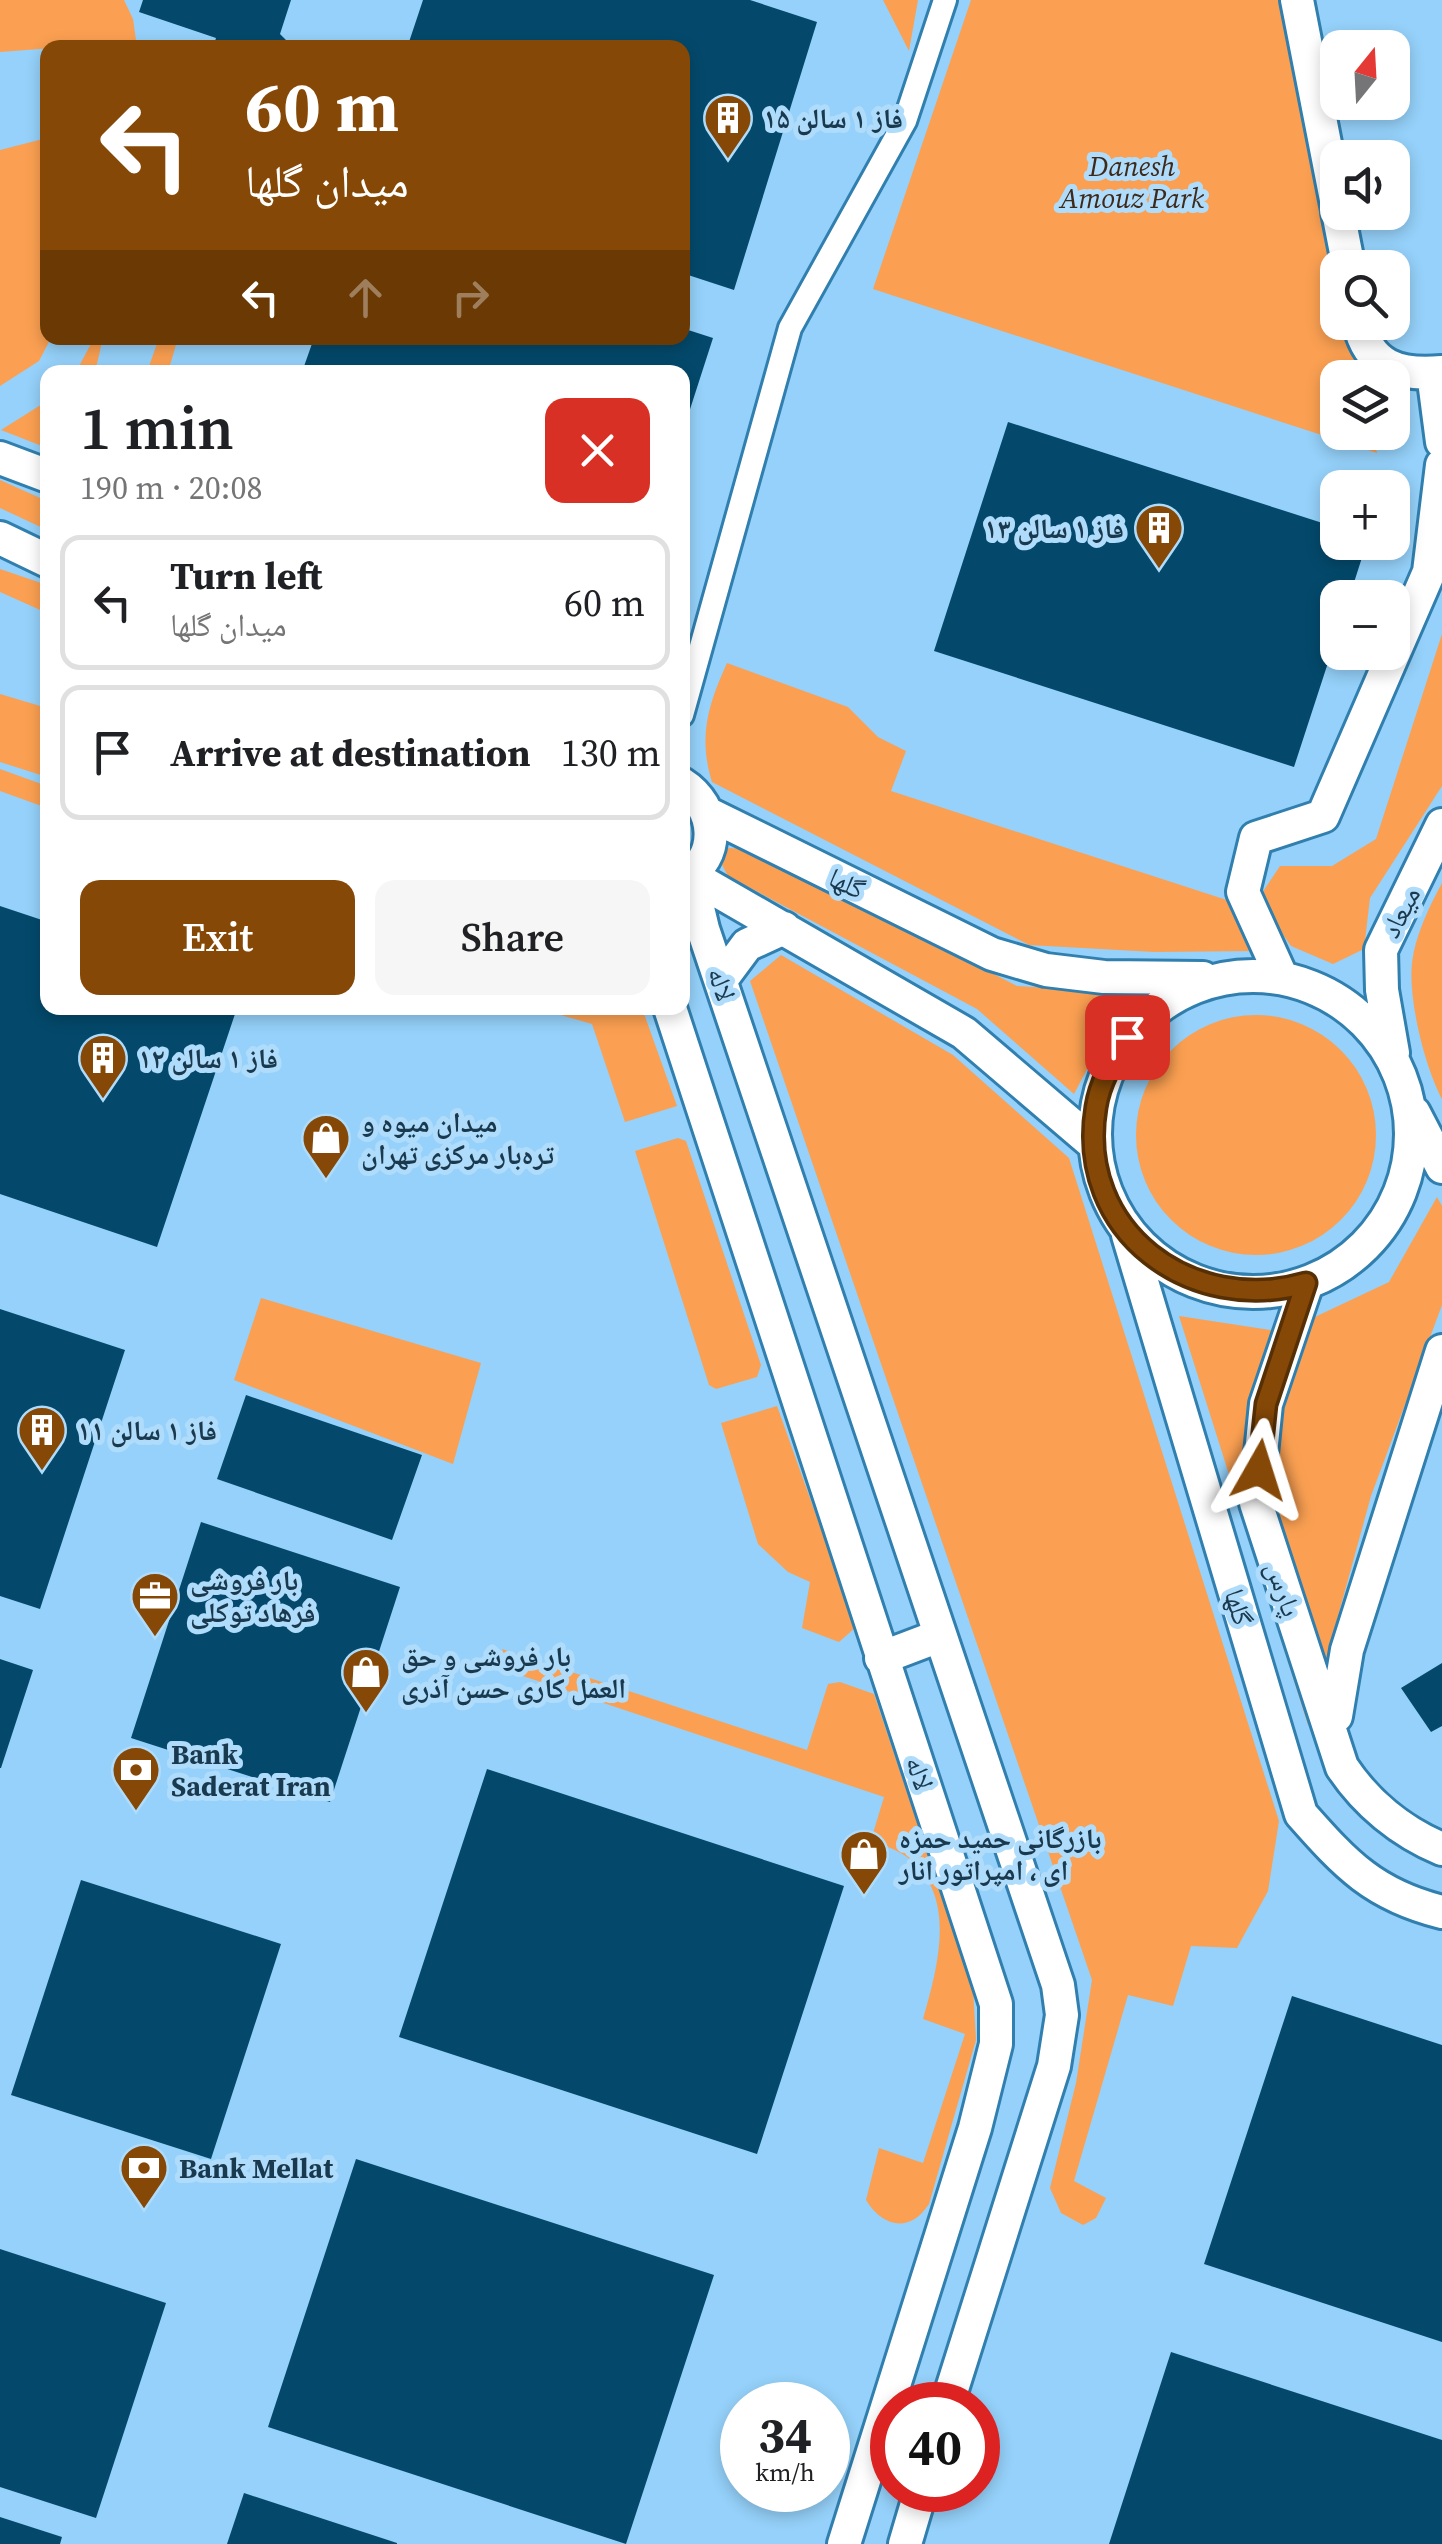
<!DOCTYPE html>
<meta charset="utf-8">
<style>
body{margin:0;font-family:"Source Serif 4","Noto Naskh Arabic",serif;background:#f6f6f6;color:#202124;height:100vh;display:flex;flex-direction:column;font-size:38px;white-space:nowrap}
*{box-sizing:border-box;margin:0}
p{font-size:32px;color:#757577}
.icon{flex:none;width:55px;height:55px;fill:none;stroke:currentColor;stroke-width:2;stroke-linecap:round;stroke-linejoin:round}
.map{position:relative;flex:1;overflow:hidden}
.panel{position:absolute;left:40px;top:365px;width:650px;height:650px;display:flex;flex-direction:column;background:#fff;border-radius:20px;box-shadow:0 5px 15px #0003}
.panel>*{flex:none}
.banner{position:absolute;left:40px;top:40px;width:650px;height:305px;border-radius:20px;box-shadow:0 5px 15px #0003;background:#854806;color:#fff;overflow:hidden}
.needle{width:65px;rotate:18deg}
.fabs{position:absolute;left:1320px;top:30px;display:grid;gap:20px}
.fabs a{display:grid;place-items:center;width:90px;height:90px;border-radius:20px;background:#fff;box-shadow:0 5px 15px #0003;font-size:50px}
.speed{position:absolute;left:720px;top:2382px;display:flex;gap:20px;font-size:50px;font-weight:700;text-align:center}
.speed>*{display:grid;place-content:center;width:130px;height:130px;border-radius:50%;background:#fff;box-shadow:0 5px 15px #0003;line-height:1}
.speed small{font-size:25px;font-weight:400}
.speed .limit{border:15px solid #d22;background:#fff;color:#111}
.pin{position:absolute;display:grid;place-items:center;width:85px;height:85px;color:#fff;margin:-42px;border-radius:20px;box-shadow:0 5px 15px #0006}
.me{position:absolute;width:110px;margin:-55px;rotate:6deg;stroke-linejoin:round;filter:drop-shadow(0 0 8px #0008)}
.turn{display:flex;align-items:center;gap:35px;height:210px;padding:0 40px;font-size:45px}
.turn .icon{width:130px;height:130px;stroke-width:2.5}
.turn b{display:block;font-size:70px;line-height:85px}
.lanes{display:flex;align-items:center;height:95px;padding:0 40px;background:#0003;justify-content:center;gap:50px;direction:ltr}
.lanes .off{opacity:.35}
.round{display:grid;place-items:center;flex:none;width:105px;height:105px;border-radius:20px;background:#f6f6f6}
.head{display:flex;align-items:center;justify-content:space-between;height:170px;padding:0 40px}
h1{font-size:60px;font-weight:600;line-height:75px}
.cta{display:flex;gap:20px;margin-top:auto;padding:20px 40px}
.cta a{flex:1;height:115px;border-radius:20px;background:#854806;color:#fff;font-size:40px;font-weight:600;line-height:115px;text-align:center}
.cta a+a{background:#f6f6f6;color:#202124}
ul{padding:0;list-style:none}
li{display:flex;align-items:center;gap:30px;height:135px;margin:0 20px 15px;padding:0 20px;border:5px solid #e0e0e0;border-radius:20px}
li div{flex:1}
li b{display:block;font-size:38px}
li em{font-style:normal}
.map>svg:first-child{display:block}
</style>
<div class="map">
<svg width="1442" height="2544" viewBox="0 0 1442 2544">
<rect width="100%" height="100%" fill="#95d1fa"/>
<!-- green -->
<path fill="#fba052" d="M0 0H124L133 19 137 47H106V44L0 52Z
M883 0H918L909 51Z
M971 0H1281L1338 267V322L1350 323 1361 377 1338 378V432L1373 433 1377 453 873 289Z
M47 138 51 338 39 361 0 386V150Z
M94 338H103L95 372H76Z
M159 338H178L168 372H147Z
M47 401V448L1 430Z
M0 480 47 501V530L0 508Z
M0 569 47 585V613L0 592Z
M1442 634V786L1370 898 1364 949 1333 964 1291 946 1258 899 1280 866H1332L1376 839Z
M727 663 848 707 878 737 906 751 891 791 1236 903 1258 951 1154 952 1029 945 712 782C698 737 708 705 727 663Z
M0 694 47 708V777L0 762Z
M0 769 47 786V808L0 791Z
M727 848 750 849 1017 986 1146 994 1114 1018 1074 1094 977 1009 728 876 721 863Z
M1442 883V1099C1425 1067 1408 1000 1412 963 1415 936 1429 907 1442 883Z
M781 955 953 1055 1069 1158 1279 1821 1268 1891 1237 1948 1191 1946 1173 2006 1128 1995 1074 2181 1106 2198 1096 2218 1083 2225 1061 2213 1050 2188 1076 2083 1092 1980 750 981Z
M536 1008H642L677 1106 625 1122 592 1024Z
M1136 1135a120 120 0 1 1 240 0a120 120 0 1 1-240 0Z
M678 1138 686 1141 761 1365 757 1377 716 1389 709 1385 635 1151Z
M1437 1197 1442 1206V1305L1371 1496 1308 1725 1179 1316 1283 1332 1389 1282Z
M261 1298 481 1363 453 1464 234 1380Z
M777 1406 856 1627 839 1642 802 1628 810 1582 788 1572 758 1544 721 1423Z
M502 1649 807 1750 828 1684 840 1682 874 1694 973 1989 976 2040 929 2204C911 2232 884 2229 866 2200L879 2148 923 2163 965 2034 923 2019C937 1969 959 1896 907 1857 897 1850 883 1845 871 1840L884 1797 511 1672Z"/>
<!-- building -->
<path fill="#04496b" d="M143 0H291L280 34 294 48H213L216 38 139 12Z
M423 0H750L817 22 734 290 682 273V48H407Z
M682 328 713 338 683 431 682 372H302L314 338H682Z
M1008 422 1338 528V542H1367L1349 598H1338V632L1294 767 934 651Z
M0 906 48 922V1008H237L157 1247 0 1194Z
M0 1309 125 1350 40 1609 0 1596Z
M246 1395 422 1455 392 1540 217 1479Z
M201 1522 400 1587 330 1802 131 1738Z
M0 1659 33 1670 1 1768H0Z
M1442 1663V1726L1431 1732 1401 1688Z
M487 1769 844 1886 757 2154 399 2037Z
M81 1880 281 1944 211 2159 11 2095Z
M1292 1996 1442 2045V2342L1204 2264Z
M356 2159 714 2275 626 2544 268 2427Z
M0 2249 166 2303 96 2518 0 2487Z
M1171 2352 1442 2440V2544H1109Z
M244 2493 397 2543V2544H227Z
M0 2517 62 2537 60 2544H0Z"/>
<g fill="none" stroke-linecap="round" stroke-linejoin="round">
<!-- street casing -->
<g stroke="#307fae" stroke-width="28">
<path id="street" d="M682 715 790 328 905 121 945 0"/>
</g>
<!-- secondary casing -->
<g stroke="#307fae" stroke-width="38">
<path id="secondary" d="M1297 0 1338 210
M1338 212 1349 268
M1359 322C1368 367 1400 376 1442 372
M1433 373 1442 442
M0 458 48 476
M0 538 48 561
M682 784C717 806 723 858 682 879
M709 814 992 954 1046 970 1104 977 1203 978
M690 875 703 929 1058 1985 1062 2015 1054 2066 947 2405
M690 875 964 1033 1094 1144
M1095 1134a158 158 0 1 1 316 0a158 158 0 1 1-316 0Z
M1282 978 1243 892 1256 838 1323 816 1429 572 1442 465
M721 980 747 945 784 928
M670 1008 996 2004V2044L975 2128 844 2544
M1393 1053 1382 990 1381 950 1442 825
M1414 1113 1442 1167
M1128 1235 1301 1814C1346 1865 1374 1895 1442 1912
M1307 1283 1266 1404 1256 1503 1342 1767C1366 1803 1401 1832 1442 1849
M881 1658 939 1636
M1336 1716 1347 1650 1442 1351
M905 2544 921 2490"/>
</g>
<!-- street -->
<use href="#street" stroke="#fff" stroke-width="22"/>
<!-- secondary -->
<use href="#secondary" stroke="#fff" stroke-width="32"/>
</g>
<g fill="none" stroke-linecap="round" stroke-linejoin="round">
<!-- route casing -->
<g stroke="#562f04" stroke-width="25">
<path id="route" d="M1127 1037C1114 1059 1100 1081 1096 1107 1075 1232 1192 1316 1306 1283L1266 1404 1259 1470"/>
</g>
<!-- route -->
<use href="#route" stroke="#854806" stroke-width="18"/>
</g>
<!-- icons -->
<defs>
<g id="building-pin" transform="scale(2.5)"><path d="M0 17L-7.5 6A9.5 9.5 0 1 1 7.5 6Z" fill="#854806" stroke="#b0dcfb"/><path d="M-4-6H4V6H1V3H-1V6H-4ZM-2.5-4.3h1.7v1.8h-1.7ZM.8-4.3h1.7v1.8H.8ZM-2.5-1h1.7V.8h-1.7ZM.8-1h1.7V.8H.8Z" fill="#fff"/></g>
<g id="shop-pin" transform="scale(2.5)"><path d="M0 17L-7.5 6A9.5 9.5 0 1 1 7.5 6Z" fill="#854806" stroke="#b0dcfb"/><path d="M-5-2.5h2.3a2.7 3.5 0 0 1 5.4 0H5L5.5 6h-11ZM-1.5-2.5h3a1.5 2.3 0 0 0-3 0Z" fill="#fff"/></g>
<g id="office-pin" transform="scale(2.5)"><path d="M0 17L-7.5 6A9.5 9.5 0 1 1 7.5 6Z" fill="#854806" stroke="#b0dcfb"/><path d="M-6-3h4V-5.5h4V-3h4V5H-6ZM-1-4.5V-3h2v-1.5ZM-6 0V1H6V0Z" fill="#fff"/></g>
<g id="bank-pin" transform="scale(2.5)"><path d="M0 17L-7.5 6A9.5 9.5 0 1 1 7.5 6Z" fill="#854806" stroke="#b0dcfb"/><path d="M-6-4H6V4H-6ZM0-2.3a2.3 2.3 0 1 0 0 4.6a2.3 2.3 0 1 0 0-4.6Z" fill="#fff"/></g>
</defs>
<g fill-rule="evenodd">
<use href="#building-pin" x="728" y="118"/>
<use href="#building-pin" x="1159" y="528"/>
<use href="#building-pin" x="103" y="1058"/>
<use href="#shop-pin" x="326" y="1138"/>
<use href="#building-pin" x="42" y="1430"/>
<use href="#office-pin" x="155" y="1596"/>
<use href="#shop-pin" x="366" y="1672"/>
<use href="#bank-pin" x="136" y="1770"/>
<use href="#shop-pin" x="864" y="1854"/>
<use href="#bank-pin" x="144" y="2168"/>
</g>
<g text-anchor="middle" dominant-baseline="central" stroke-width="10" stroke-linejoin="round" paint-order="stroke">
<!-- poi labels -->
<g font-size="28" font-weight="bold" fill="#19394e" stroke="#b0dcfb" text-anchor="start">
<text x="763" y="118">فاز ۱ سالن ۱۵</text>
<text x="1124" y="528" text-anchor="end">فاز ۱ سالن ۱۳</text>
<text x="138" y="1058">فاز ۱ سالن ۱۲</text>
<text x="361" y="1122">میدان میوه و<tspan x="361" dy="32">تره‌بار مرکزی تهران</tspan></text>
<text x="77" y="1430">فاز ۱ سالن ۱۱</text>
<text x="190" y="1580">بار فروشی<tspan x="190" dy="32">فرهاد توکلی</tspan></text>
<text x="401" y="1656">بار فروشی و حق<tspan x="401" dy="32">العمل کاری حسن آذری</tspan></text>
<text x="171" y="1754">Bank<tspan x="171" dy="32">Saderat Iran</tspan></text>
<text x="899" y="1838">بازرگانی حمید حمزه<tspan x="899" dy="32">ای ، امپراتور انار</tspan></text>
<text x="179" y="2168">Bank Mellat</text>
</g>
<!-- park labels -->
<g font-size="28" font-style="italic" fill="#3e2a1a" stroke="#b0dcfb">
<text x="1132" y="166">Danesh<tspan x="1132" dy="32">Amouz Park</tspan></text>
</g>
<!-- street labels -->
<g font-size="28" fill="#19394e" stroke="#b0dcfb">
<text transform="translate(847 883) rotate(26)">گلها</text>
<text transform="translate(1400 912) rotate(-63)">میعاد</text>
<text transform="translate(722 984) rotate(71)">لاله</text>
<text transform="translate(1284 1589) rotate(71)">پارس</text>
<text transform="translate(1239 1607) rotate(73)">گلها</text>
<text transform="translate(920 1773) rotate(71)">لاله</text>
</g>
</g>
</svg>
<div class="fabs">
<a><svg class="needle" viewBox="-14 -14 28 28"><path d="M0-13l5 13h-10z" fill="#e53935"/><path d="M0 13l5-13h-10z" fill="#757577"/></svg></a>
<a><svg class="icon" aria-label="sound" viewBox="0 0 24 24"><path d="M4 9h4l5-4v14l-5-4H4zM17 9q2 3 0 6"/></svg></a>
<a><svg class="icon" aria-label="search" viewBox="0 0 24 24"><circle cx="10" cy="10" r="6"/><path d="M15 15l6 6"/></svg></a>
<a><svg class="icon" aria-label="layers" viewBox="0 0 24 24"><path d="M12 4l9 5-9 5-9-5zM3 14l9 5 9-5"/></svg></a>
<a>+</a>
<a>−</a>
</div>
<div class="speed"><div>34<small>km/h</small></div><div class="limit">40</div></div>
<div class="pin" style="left:1127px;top:1037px;background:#d93025"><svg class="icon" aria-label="arrive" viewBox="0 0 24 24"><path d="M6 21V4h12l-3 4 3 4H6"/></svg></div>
<svg class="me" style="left:1259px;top:1470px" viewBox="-20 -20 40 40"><path d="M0-17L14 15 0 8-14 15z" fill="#854806" stroke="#fff" stroke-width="4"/></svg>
<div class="banner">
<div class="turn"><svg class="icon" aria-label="left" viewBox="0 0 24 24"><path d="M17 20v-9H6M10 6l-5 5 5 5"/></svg><div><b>60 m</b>میدان گلها</div></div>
<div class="lanes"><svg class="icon" aria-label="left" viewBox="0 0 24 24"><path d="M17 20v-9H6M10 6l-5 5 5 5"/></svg><svg class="icon off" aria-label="ahead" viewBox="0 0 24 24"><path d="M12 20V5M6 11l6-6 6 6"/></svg><svg class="icon off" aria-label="right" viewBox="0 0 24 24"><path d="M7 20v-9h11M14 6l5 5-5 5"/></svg></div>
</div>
<section class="panel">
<div class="head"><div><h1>1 min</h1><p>190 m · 20:08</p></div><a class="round" style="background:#d93025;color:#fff"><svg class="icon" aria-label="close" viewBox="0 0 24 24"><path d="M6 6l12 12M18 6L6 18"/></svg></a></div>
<ul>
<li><svg class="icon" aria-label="left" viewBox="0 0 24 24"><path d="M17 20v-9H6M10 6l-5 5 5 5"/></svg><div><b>Turn left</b><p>میدان گلها</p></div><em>60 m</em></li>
<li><svg class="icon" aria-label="arrive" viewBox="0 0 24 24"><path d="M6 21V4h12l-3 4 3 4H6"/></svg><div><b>Arrive at destination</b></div><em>130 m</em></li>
</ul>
<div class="cta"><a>Exit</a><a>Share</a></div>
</section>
</div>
